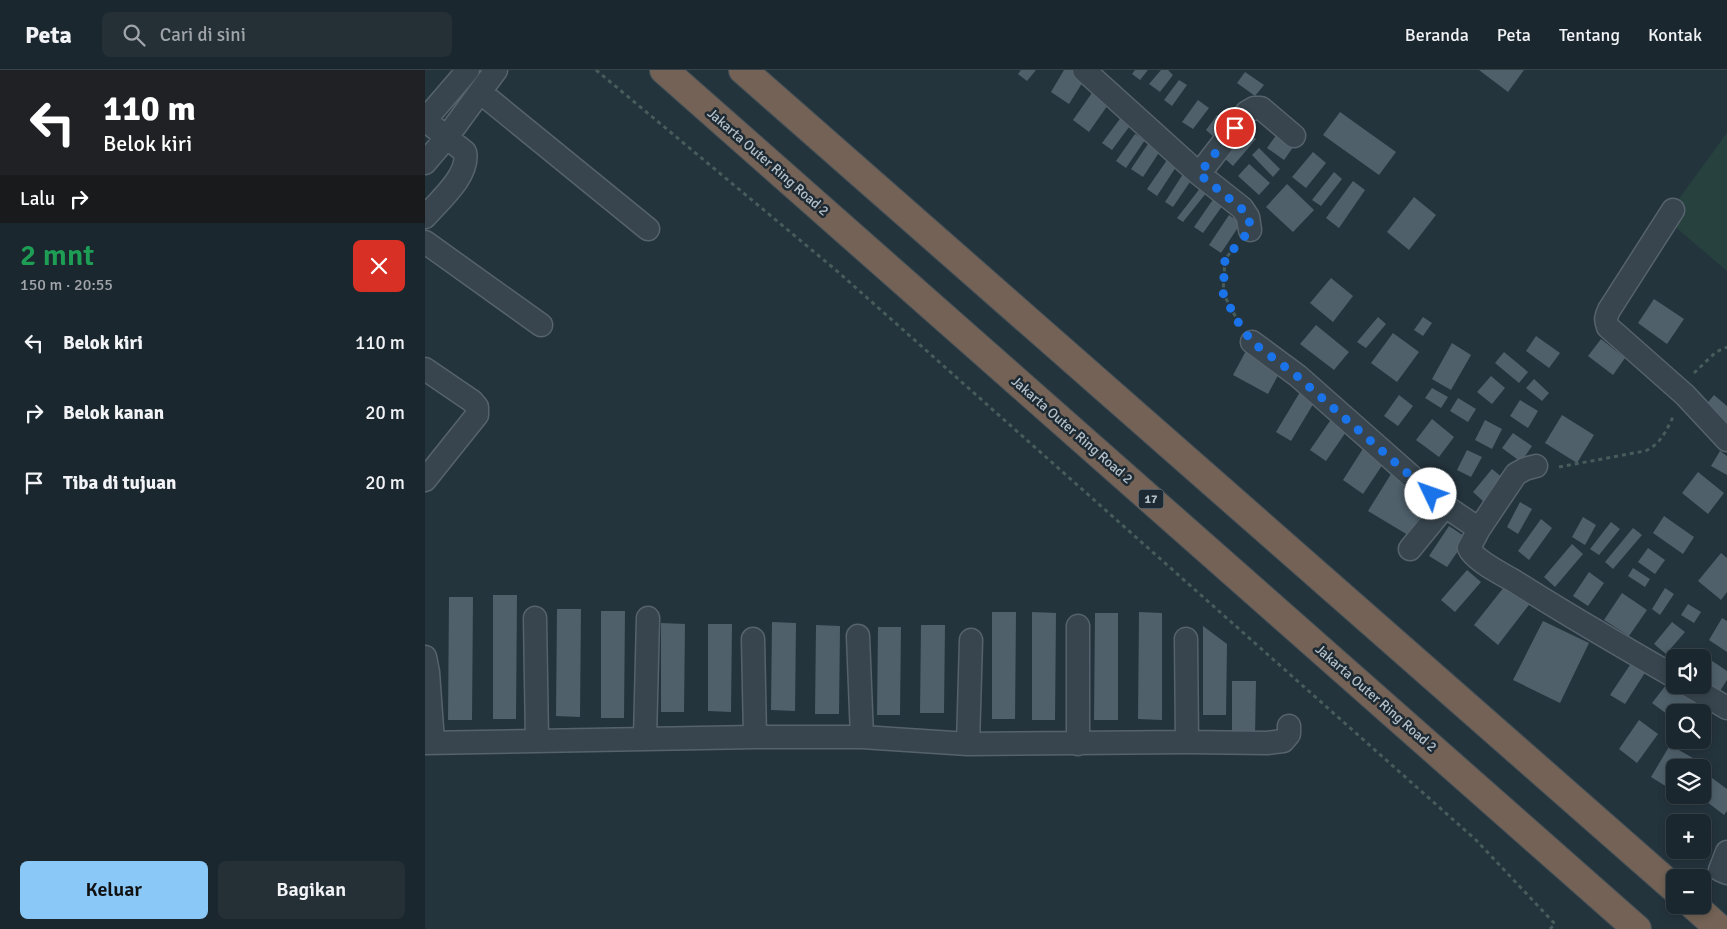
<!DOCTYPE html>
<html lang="id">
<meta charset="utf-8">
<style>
body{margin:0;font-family:Signika,sans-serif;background:#242f36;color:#f1f3f6;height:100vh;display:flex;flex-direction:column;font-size:19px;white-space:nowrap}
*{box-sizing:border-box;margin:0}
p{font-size:16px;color:#a0a5aa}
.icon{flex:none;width:28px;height:28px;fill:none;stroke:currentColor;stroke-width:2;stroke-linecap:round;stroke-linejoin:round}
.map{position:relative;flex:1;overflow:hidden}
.drawer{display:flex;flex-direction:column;background:#1b272e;width:425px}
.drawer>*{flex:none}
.guide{background:#202124;color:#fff;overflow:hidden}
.controls{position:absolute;left:1241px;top:579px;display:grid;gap:10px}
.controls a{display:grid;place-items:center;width:45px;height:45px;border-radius:8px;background:#1b272e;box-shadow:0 2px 8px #0003,0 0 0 1px #39444a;font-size:25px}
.pin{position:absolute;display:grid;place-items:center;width:42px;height:42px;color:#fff;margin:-21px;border:2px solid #fff;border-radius:50%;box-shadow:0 1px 5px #0007}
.me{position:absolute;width:55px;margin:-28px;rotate:312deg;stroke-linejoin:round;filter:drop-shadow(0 0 4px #0008)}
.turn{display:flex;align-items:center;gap:18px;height:105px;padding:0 20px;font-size:22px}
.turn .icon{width:65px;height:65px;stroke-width:2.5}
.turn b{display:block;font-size:35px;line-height:42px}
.then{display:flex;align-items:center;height:48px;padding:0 20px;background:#0003;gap:10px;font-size:19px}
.round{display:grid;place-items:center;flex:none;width:52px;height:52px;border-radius:8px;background:#242f36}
.overview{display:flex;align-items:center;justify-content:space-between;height:85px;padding:0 20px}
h1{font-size:30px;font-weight:600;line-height:38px;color:#1e9e55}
.button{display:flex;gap:10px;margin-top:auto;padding:10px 20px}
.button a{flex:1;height:58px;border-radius:8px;background:#8ac8f7;color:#111;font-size:20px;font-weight:600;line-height:58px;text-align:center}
.button a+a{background:#242f36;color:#f1f3f6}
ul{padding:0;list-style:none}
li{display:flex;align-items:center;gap:15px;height:70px;padding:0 20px}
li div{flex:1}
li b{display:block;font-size:19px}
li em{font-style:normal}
header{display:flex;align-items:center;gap:30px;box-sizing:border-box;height:70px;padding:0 25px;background:#1b272e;border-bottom:1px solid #39444a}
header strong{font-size:24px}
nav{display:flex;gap:28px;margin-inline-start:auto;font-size:18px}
.search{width:350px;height:45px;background:#242f36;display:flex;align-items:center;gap:12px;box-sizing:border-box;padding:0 18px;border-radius:8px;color:#a0a5aa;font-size:19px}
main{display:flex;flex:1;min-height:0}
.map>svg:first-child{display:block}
</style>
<header>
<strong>Peta</strong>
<div class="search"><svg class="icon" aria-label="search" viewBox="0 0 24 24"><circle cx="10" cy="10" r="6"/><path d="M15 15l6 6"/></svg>Cari di sini</div>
<nav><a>Beranda</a><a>Peta</a><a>Tentang</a><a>Kontak</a></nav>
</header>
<main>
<section class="drawer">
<div class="guide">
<div class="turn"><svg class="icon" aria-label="left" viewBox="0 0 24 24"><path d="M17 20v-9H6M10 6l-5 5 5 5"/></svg><div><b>110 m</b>Belok kiri</div></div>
<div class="then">Lalu<svg class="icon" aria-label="right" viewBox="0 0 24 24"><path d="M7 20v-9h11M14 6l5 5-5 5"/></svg></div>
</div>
<div class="overview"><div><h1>2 mnt</h1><p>150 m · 20:55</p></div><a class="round" style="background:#d93025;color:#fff"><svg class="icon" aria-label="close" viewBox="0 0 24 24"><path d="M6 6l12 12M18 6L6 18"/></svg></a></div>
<ul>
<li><svg class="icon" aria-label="left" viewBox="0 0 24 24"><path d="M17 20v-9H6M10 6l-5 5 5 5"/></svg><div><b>Belok kiri</b></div><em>110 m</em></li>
<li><svg class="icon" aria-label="right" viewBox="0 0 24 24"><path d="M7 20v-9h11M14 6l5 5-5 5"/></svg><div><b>Belok kanan</b></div><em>20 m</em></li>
<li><svg class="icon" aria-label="arrive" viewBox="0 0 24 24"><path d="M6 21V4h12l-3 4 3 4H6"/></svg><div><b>Tiba di tujuan</b></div><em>20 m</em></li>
</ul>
<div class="button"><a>Keluar</a><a>Bagikan</a></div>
</section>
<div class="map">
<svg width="1302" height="859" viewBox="0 0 1302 859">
<rect width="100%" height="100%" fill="#24343d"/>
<!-- green -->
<path fill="#27413e" d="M1302 63V201L1240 148Z"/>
<!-- building -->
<path fill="#4f606b" d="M596 0H611L602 11 593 4Z
M639 0H650L661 7 644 34 626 22Z
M710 0H723L715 10 707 4Z
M736 0H743L748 5 735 22 724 14Z
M1054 0H1099L1083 22Z
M820 2 839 15 830 26 812 13Z
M754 10 762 15 747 36 739 30Z
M669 20 685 32 664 62 648 50Z
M773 30 784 38 768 59 757 52Z
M915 42 971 82 954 105 898 65Z
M792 45 802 53 790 68 781 60Z
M697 46 707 53 687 80 677 73Z
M820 60 831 69 808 96 798 87Z
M710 64 720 70 701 98 691 91Z
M852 64 869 76 859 90 842 78Z
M725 71 737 78 718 107 706 99Z
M834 78 855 99 848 107 827 85Z
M888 82 901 93 881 118 867 107Z
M742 90 751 97 732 126 722 119Z
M824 94 845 113 834 125 813 106Z
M909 102 917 109 896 136 887 130Z
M758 104 767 109 748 137 740 132Z
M928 111 940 120 914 158 901 148Z
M862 114 889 140 868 162 841 137Z
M776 117 782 122 758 152 752 148Z
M989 127 1011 145 984 180 962 162Z
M789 128 798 135 778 163 769 157Z
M804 145 816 153 796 183 784 175Z
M906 208 928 226 908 252 885 233Z
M1229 229 1259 249 1242 274 1213 253Z
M953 247 961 254 941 278 932 272Z
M998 247 1007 253 998 266 989 260Z
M891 255 924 282 909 300 875 274Z
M968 263 994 282 972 312 946 293Z
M1111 266 1135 283 1124 298 1101 281Z
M1176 269 1200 288 1188 305 1163 286Z
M1027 273 1046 285 1026 320 1007 309Z
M823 277 858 296 843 324 808 305Z
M1079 282 1103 302 1094 313 1070 293Z
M1066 306 1080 318 1067 334 1052 322Z
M1109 309 1124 323 1117 331 1101 318Z
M1007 318 1023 327 1016 338 1000 328Z
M875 322 890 331 866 371 851 362Z
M974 325 988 336 973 356 959 346Z
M1289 325 1302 336V351L1300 354 1279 337Z
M1033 328 1051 339 1043 352 1025 341Z
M1095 330 1113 341 1103 358 1085 346Z
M1137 345 1169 365 1152 393 1120 373Z
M907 348 923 359 901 391 885 380Z
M1007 349 1029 367 1014 387 991 370Z
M1060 350 1077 359 1067 379 1050 370Z
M1088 363 1107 376 1096 392 1077 378Z
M939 377 960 391 938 424 918 410Z
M1042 380 1057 387 1046 407 1032 400Z
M1295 381 1302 386V405L1286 396Z
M1067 399 1078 408 1059 432 1048 422Z
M1273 402 1299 423 1283 444 1257 423Z
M966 404 1006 428 983 465 943 441Z
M1095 432 1107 439 1093 464 1082 457Z
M1239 446 1269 467 1258 484 1228 463Z
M1158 447 1171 455 1160 475 1147 467Z
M1116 449 1127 458 1104 490 1093 481Z
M1186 452 1195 459 1174 485 1165 479Z
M1024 456 1042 468 1022 497 1004 486Z
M1208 458 1217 465 1188 499 1180 492Z
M1147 474 1158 484 1130 517 1119 507Z
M1223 478 1240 490 1230 504 1213 492Z
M1296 483 1302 488V522L1296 530 1273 511Z
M1208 498 1225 509 1220 517 1203 506Z
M1042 500 1056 512 1030 542 1016 530Z
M1164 502 1179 513 1163 536 1148 526Z
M1083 512 1107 531 1073 575 1049 555Z
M1240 518 1249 524 1235 545 1227 539Z
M1197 523 1222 540 1204 566 1179 550Z
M68 525H92L91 649H68Z
M24 527H48L47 650H23Z
M1263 534 1276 542 1269 553 1256 545Z
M132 539H156L155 647 131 646Z
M176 541H200L199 648H176Z
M567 542H591L590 649H567Z
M607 542 631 543 630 650H607Z
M714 542 737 543V650L713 649Z
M670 543H693V650H669Z
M1297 548 1302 551V582L1284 570Z
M1118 551 1164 573 1135 633 1088 610Z
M347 552 371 553 370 641 346 640Z
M1247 552 1260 562 1241 584 1229 574Z
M236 553 260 554 259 642H236Z
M283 554H307L306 642 283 641Z
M391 555 415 556 414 644H390Z
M496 555H520L519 643H495Z
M778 556 802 574 801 645H778Z
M453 557H476L475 645H452Z
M1274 582 1302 601V610L1295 621 1278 610V588H1270Z
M1207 592 1221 601 1200 634 1185 625Z
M1245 610 1281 638 1278 642H1250V650L1227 633Z
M807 611H831L830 665H807Z
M1214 650 1233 664 1212 693 1194 679Z
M1245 675 1275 692 1272 698H1250V722L1226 707Z
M1283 705 1302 719V741L1299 745 1273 725H1278V713Z"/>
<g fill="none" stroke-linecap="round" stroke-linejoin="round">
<!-- street casing -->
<g stroke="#56636c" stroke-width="25">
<path id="street" d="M659 0 774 104 817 138 823 147 825 160
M55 22 223 159
M0 50 40 82C45 105 14 131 0 147
M0 50 43 0
M0 93 22 67 71 0
M774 104 822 42 829 38H836L869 66
M1248 140 1184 240C1181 246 1180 250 1183 257L1260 325 1302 370
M0 172 116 255
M827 272 873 306 1020 436 1054 459
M0 299 47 331 52 337V345L0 410
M1111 396 1100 399 1091 404 1054 459 1044 478C1049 490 1077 504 1089 511 1142 545 1196 576 1250 607
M985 479 1020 436
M110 548 112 670
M653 556V674
M433 566 437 667
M328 569 330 667
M761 569 762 672
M0 587 3 602 8 672
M1263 615 1302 638
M220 668 223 548
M0 673 330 667H437L543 674 762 672 842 673 858 671 864 664V656
M543 674 546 570
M1302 782 1295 800 1302 803"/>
</g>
<!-- highway casing -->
<g stroke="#435059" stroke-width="30">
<path id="highway" d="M239 0 1212 859
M318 0 1250 819
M1268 835 1295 859"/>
</g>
<!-- path -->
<path stroke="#465d5b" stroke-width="3" stroke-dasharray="4 4" stroke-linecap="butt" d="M171 0 412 201 1051 770 1130 854 1125 859
M810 177 800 189 798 223 814 253
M1269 303 1291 282 1302 277
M1134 397 1220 381C1236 374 1241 361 1248 347"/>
<!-- street -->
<use href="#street" stroke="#38454e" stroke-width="22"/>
<!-- highway -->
<use href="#highway" stroke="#736255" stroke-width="28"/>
</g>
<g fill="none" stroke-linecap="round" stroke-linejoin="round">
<!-- route -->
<path stroke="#1a73e8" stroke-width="9" stroke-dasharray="0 16.2" d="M810 58 774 104 816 138 824 147 825 160 800 189 798 223 811 249 827 272 872 306 1006 424"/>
</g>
<g text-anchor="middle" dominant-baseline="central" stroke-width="5" stroke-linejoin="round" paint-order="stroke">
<!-- shield labels -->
<rect fill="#1d2a33" stroke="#87939c" stroke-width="1" x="713.5" y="419.5" width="25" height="19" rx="4"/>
<g font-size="12" font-weight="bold" fill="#b4c0c9">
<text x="726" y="429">17</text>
</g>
<!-- street labels -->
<g font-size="14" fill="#b4c0c9" stroke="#1d2a33">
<text transform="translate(343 92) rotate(41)">Jakarta Outer Ring Road 2</text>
<text transform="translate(647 360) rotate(41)">Jakarta Outer Ring Road 2</text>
<text transform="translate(951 628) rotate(41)">Jakarta Outer Ring Road 2</text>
</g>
</g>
</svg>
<div class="controls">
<a><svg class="icon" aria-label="sound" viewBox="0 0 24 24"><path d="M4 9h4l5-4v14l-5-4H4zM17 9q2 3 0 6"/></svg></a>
<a><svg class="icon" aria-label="search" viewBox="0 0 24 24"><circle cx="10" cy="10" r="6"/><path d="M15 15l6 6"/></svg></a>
<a><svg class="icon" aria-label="layers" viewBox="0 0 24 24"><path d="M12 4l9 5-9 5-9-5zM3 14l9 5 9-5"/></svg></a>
<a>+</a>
<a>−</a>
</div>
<div class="pin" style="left:810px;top:58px;background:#d93025"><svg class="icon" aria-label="arrive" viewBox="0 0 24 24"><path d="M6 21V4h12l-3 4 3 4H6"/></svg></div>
<svg class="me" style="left:1006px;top:424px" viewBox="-20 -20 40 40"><circle r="19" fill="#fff"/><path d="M0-13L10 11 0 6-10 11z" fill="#1a73e8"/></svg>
</div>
</main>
